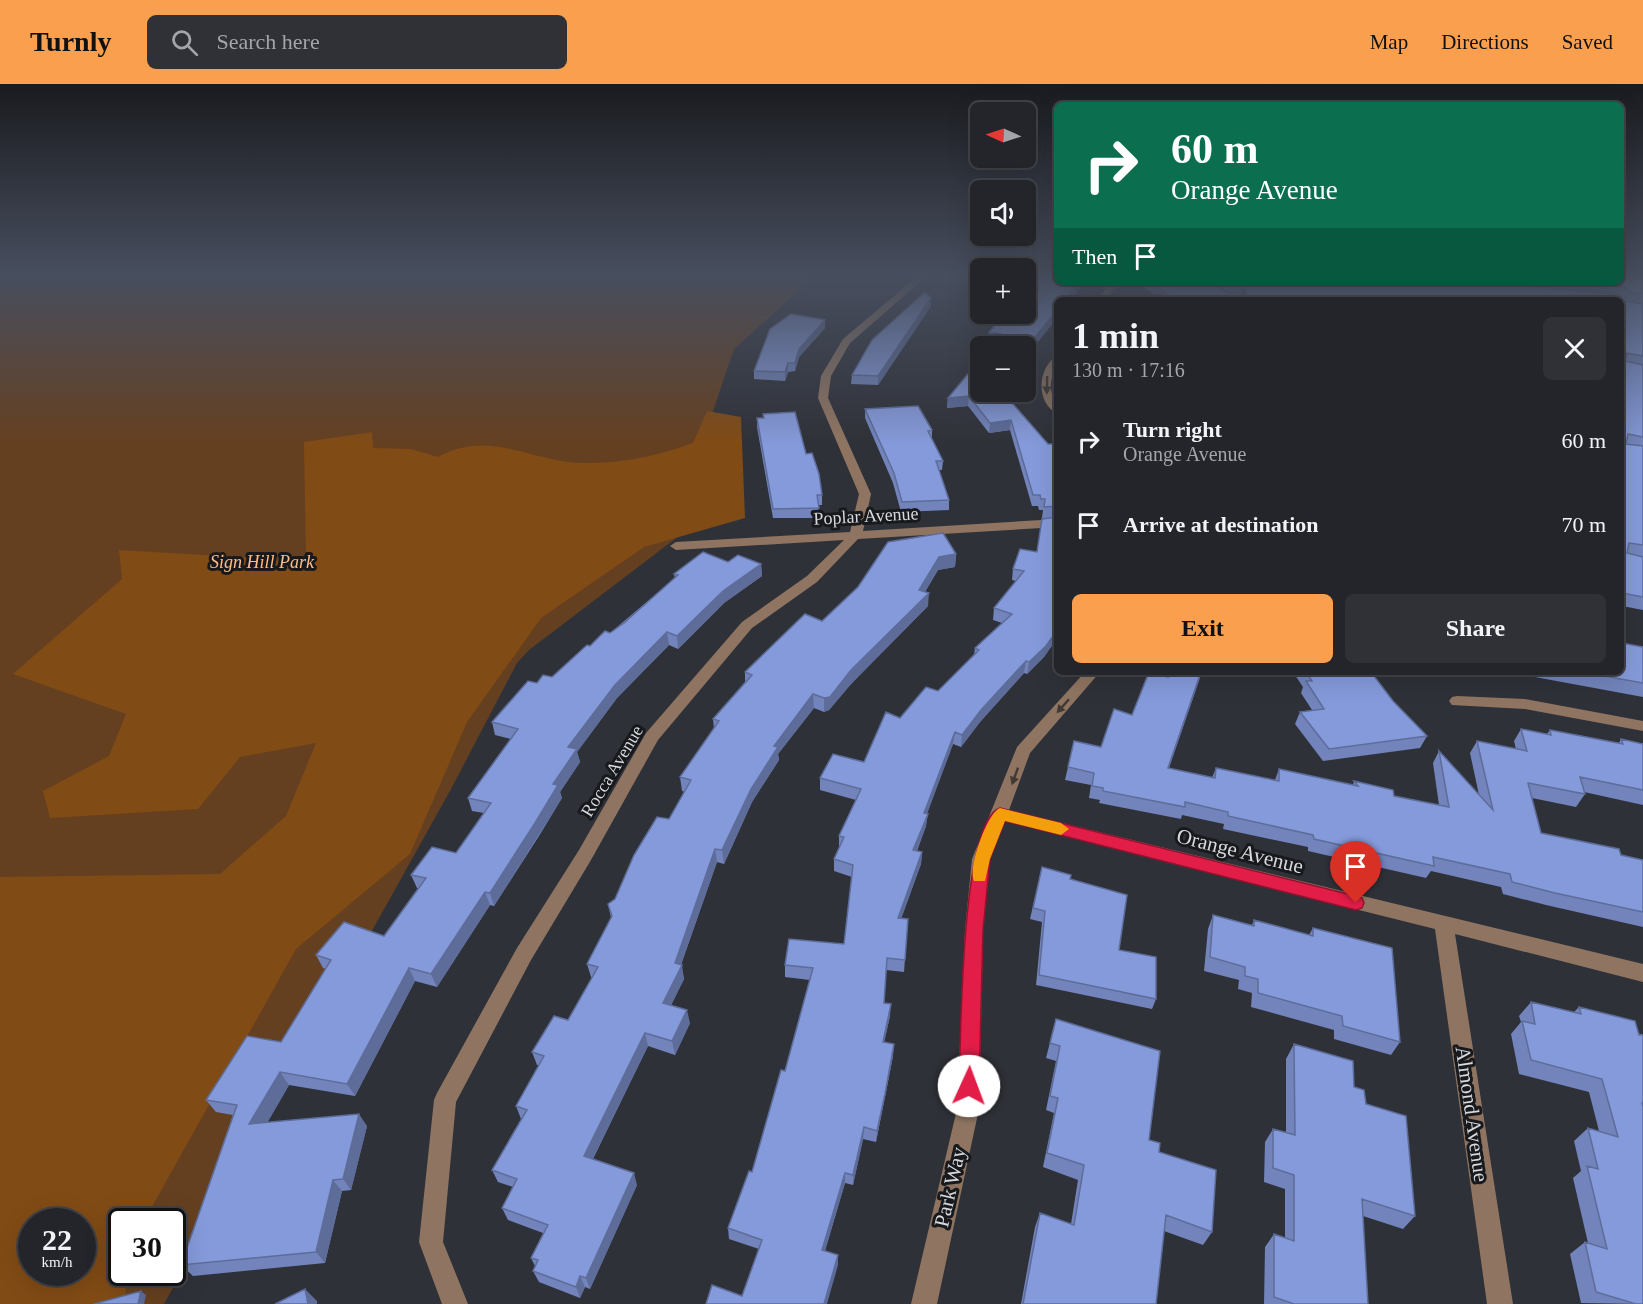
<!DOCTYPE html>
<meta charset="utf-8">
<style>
body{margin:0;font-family:"Times New Roman",serif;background:#2f3136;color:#f1f3f6;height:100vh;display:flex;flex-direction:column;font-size:22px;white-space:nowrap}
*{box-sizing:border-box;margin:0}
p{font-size:20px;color:#a3a5a8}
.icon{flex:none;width:33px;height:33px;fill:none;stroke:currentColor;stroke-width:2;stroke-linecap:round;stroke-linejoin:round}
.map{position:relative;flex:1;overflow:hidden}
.details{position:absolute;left:1054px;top:213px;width:570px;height:378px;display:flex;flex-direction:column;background:#23252a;border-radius:9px;box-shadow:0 6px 24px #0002,0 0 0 2px #404247}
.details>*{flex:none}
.top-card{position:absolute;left:1054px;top:18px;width:570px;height:183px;border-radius:9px;box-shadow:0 6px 24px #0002,0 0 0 2px #404247;background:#0b6e4f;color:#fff;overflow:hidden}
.needle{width:39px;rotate:273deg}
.controls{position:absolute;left:970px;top:18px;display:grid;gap:12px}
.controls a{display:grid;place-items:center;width:66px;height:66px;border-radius:9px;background:#23252a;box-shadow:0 6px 24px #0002,0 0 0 2px #404247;font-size:30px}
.speed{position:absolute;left:18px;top:1124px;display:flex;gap:12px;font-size:30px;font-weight:700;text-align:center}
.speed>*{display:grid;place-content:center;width:78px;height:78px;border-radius:50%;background:#23252a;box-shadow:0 6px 24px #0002,0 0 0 2px #404247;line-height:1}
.speed small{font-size:15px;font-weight:400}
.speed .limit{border:3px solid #111;border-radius:9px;background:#fff;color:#111}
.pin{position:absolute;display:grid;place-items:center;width:51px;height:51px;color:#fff;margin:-62px -26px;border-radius:50% 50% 50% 0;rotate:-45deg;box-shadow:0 0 6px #0007}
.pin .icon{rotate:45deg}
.me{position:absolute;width:66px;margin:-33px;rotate:2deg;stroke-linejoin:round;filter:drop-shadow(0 0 4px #0008)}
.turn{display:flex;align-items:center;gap:21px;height:126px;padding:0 18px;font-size:27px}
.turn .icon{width:78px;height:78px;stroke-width:2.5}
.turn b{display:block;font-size:42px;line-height:51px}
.then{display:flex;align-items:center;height:57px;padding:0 18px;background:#0003;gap:12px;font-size:22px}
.round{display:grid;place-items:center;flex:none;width:63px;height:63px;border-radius:9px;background:#2f3136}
.overview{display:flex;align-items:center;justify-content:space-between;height:102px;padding:0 18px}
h1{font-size:36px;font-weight:700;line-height:45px}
.action{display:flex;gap:12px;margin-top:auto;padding:12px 18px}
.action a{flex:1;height:69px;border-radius:9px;background:#f99f4d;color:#111;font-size:24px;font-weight:700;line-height:69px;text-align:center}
.action a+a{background:#2f3136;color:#f1f3f6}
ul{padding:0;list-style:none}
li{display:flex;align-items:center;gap:18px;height:84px;padding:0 18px}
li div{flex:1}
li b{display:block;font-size:22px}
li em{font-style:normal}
header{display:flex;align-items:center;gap:36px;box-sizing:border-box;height:84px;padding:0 30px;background:#f99f4d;color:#111}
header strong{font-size:28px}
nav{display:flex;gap:33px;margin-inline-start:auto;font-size:21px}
.search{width:420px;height:54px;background:#2f3136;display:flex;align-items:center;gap:15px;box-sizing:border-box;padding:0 21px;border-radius:9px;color:#a3a5a8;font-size:22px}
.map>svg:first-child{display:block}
</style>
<header>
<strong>Turnly</strong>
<div class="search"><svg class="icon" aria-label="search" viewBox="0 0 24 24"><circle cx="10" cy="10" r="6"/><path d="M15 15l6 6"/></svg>Search here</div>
<nav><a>Map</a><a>Directions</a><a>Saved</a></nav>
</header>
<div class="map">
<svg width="1643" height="1220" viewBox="0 0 1643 1220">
<rect width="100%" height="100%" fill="#2f3138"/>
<!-- green -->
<path fill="#654020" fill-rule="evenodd" d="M0 190H817L734 265 713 327 692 442 529 566 517 579 451 705 164 1220H0ZM32 1137H82V1188H32ZM122 1137H172V1188H122Z"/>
<!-- forest -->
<path fill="#814b15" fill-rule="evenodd" d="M707 327 741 333 745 434 644 463 541 534 467 638 410 770 296 865 144 1137H122V1188H125L126 1220H0V793L220 790 286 732 316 659 240 673 198 725 50 734 43 707 109 672 126 630 13 590 122 495 119 466 306 477 304 358 372 348 373 364 411 365 438 373C490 345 528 377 581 379 619 380 658 372 693 359ZM32 1137H82V1188H32Z"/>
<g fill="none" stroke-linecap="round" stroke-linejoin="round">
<!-- minor -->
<path fill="#8f7561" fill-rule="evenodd" d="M920 190H929L850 259 831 292 828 314 871 410 863 447 1058 435V443L858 455 817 498 752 544 658 656 591 776 531 876 456 1018 443 1158 468 1220H442L419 1158 434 1016 437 1009 517 864 579 766 646 649 742 538 807 492 844 456 676 466 670 462 676 458 850 448 859 410 818 314 821 292 843 255Z
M1111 198H1119L1105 216H1097Z
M1058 271C1058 282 1051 290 1051 301 1050 312 1058 319 1058 330 1035 319 1037 283 1058 271Z
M1085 588H1100L1030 669 1009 726 1643 880V898L1455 850 1513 1220H1487L1435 845 1004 737 990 775 983 846 979 1025 937 1220H911L957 1025 965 846 972 775 1017 663Z
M1457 612 1525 615 1643 637V647L1525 625 1452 621 1449 617 1452 613Z"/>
</g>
<!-- wall -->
<path fill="#7284bb" d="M1643 190V526L1622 522V216H1244L1245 203 1239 216H1133L1155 211 1136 198H1449L1457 200 1462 199V198H1622Z
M1058 198H1085L1071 216H1058V233L1026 272V262L988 257 989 248Z
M931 214V222L878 301 851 300 852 291Z
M825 236V244L799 273 795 287 788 288 785 297 754 295V287Z
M981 308H1012L1009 315 1048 360H1058V553L1044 573 1027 590 1024 589 980 638 961 663 953 660 927 729 926 742 917 767 922 768 921 780 901 835H908L904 888 886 886 884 919 890 932 884 958 893 972 876 1058 863 1055 853 1101 845 1099 825 1167 838 1181 742 1212 759 1165 729 1155 728 1144 752 1088 785 987 810 896 785 893V881L844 860 852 793 834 787V775L839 764V752L856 716 820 706V694L864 678 900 634 938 607 974 571 975 564 1002 539 993 536 994 524 1016 497 1012 496 1013 485 1037 468 1053 434H1042L1043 426H1039L1038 422H1032L1010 346 989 349 968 322 947 324 948 314Z
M865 325 932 346V355L943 377 942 386H939L949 416V426L901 428 893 399 865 334Z
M763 330 806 370 822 411V421H818L819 434H773L757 343V334H763Z
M956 470 955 483 938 486 925 508 928 522 851 600 829 626 824 628 814 624 778 670 779 676 752 718 724 780 717 778 681 881 684 895 671 921 690 939 675 971 648 962 593 1075 637 1101 590 1205 585 1203 580 1214 539 1198 533 1187 535 1182 531 1174 543 1149 508 1136 502 1124 513 1103 498 1098 492 1086 521 1035 516 1022 539 981H537L532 968 568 936 592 894 591 893 587 880 611 834 608 820 615 815 669 735 685 708 682 707 680 693 714 645 713 635 745 598V588L822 537Z
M728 478 761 480 762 492 724 519 678 565 669 561 617 614 577 668 580 678 560 708 562 714 539 752 494 822 490 821 437 903 415 897 355 1012 289 1001 267 1039 367 1042 351 1106 342 1107 325 1179 193 1192 181 1181 233 1031 216 1028 206 1016 281 958 326 885 323 884 316 871 384 852 419 805 417 804 411 791 456 769 484 729 472 727 468 714 511 655 495 651 492 638 537 599 552 593 610 549 675 494 674 490Z
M1643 563V613L1508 588H1622Z
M1164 588H1202L1169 684 1212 694 1216 684 1275 696 1279 685 1353 701 1354 697 1394 712 1439 721 1433 679 1439 667 1479 711 1470 669 1477 657 1516 665 1514 657 1521 645 1547 650 1550 646 1619 659 1621 655 1643 660V721L1584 708 1585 710 1576 723 1532 714 1541 749 1621 771 1643 776V843L1546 821 1503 810 1501 803 1431 787 1426 794 1308 767V763L1223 745 1224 740 1182 731 1181 735 1099 719 1100 716 1089 714 1091 701 1065 696 1074 657 1101 663 1132 631 1164 592Z
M1293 588H1371L1393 617 1427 652 1420 664 1323 677 1295 640 1300 628 1312 626 1301 609 1303 603Z
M1042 783 1070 795 1119 866 1156 915 1152 925 1036 901 1042 838 1030 835Z
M1213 831 1252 841 1254 836 1309 851 1313 844 1400 958 1391 971 1334 955V946L1251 923 1252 909 1238 905 1239 896 1204 887 1208 845Z
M1531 918 1573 929 1579 923 1643 951V1220L1581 1219 1570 1170 1585 1158 1588 1159 1573 1094 1581 1087 1574 1057 1588 1044 1599 1047 1589 1008 1519 990 1511 950 1521 938 1519 932Z
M1056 935 1159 1068 1212 1148 1203 1161 1164 1147 1156 1220H1021L1035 1143 1040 1129 1071 1140 1078 1096 1043 1083 1054 1029 1046 1026 1056 977 1046 974Z
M1294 960 1354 1003 1366 1020 1415 1132 1403 1145 1363 1132 1368 1220H1264L1265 1163 1274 1150 1285 1154V1105L1264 1098 1265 1058 1273 1045 1286 1048V975Z"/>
<!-- shaded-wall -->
<path fill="#5d6c99" d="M1080 198H1085L1071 216H1065Z
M1246 198 1245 203 1240 215 1242 206Z
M931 214V222L878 301V292Z
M1058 225V233L1026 272V264Z
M825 236V244L799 273 795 287V279L799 265Z
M788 279V288L785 297V288Z
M1009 308H1012L1006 323 1007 313Z
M969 312 968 322 947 324 948 314Z
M1011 336 1010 346 989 349 990 339Z
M956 470 955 483 938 486 918 519 919 506 939 473Z
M761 480 762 492 724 519 678 565 677 552 723 507Z
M929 509 928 522 851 600 829 626 824 628V614Z
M1058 545V553L1044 573 1027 590 1029 578Z
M667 548 669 561 617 614 577 668 580 678 560 708 562 714 494 822 490 809 553 700 568 663 615 601Z
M1026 577 1024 589 980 638 961 663 962 651 981 626Z
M813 610 814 624 778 670 779 676 752 718 724 780 722 766 751 705 774 662Z
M955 648 953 660 923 741 924 729Z
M928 730 926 742 912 778 913 766Z
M715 765 717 778 679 886 682 881 684 895 666 932 663 919 675 879Z
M922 768 921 780 897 846 898 834Z
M485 808 490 821 437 903 431 890Z
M409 884 415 897 355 1012 347 1000Z
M891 920 890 932 882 969 883 958Z
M687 926 690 939 675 971 672 957Z
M645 949 648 962 588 1084 584 1072Z
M894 960 893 972 876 1058 877 1047Z
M280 988 289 1001 259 1053 249 1040Z
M359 1030 367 1042 351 1106 343 1095Z
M864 1043 863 1055 853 1101V1091Z
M634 1089 637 1101 590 1205 586 1194Z
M845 1089V1099L822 1176V1166Z
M333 1096 342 1107 325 1179 316 1168Z
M838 1171V1181L827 1220H824Z
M580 1192 585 1203 580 1214 576 1203Z
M305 1205 317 1217V1220H308Z
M141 1207 146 1211 144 1220H138Z"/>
<!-- building -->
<path fill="#859ada" stroke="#5d6c99" stroke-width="1.5" d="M1043 190H1058V198H1080L1065 216H1058V225L1026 264V262H990L1001 250 989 248 1005 230H1026V208Z
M1622 190H1643V210L1630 208 1624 203 1576 198H1622Z
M1150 198H1208L1229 209H1241L1238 216H1133L1140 213 1167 209Z
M1227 198H1246L1242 206Z
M1247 198H1449L1457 200 1462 199V198H1485L1624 211 1626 217 1643 220V272L1627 269 1625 277 1643 281V353L1628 350 1626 360 1643 362V461L1629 459 1627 469 1643 473V513L1622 509V216H1246Z
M925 208 931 214 878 292 852 291 872 256Z
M791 230 825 236 799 265 795 279H788L785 288 754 287 770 245Z
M981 274V308H1009L1007 313 1048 360H1058V422L1044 423 1045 415H1041L1040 411H1033L1011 336 990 339 969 312 948 314Z
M918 322 932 346 928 347 943 377H936L949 416 902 418 894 389 865 325Z
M795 328 806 370 812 369 819 390 822 411H817L819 424 773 425 757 334H764L763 330Z
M1058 433V545L1046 562 1029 578 1026 577 981 626 962 651 955 648 924 729 928 730 913 766 922 768 898 834 908 835 905 876 887 874 884 919 891 920 883 958 894 960 885 1010 877 1047 864 1043 853 1091 845 1089 822 1166 838 1171 824 1220H706L712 1201 742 1212 762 1156 728 1144 749 1087 752 1088 781 986 785 987 813 884 785 881 789 855 844 860 853 781 834 775 844 753 839 752 861 705 820 694 833 670 864 678 886 628 900 634 926 603 938 607 979 566 975 564 1012 530 994 524 1024 487 1013 485 1020 465 1037 468 1042 435Z
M943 449 956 470 939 473 919 506 929 509 851 586 830 613 824 614 813 610 774 662 778 663 751 705 722 766 715 765 675 879 682 881 663 919 687 926 672 957 645 949 584 1072 634 1089 586 1194 580 1192 576 1203 533 1187 538 1176 531 1174 548 1141 502 1124 517 1095 492 1086 527 1026 516 1022 544 972 532 968 554 932 568 936 598 883 587 880 612 832 608 820 615 815 634 771 657 733 669 735 691 696 680 693 719 637 713 635 752 591 745 588 805 530 822 537 858 503 888 458Z
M703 468 728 478 738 471 761 480 723 507 677 552 667 548 615 601 568 663 577 665 553 700 558 701 535 739 490 809 485 808 431 890 409 884 347 1000 280 988 249 1040 359 1030 343 1095 333 1096 316 1168 181 1181 237 1021 206 1016 247 952 281 958 331 876 316 871 344 838 384 852 426 794 411 791 432 763 456 769 491 719 468 714 518 645 492 638 528 597 537 599 543 591 552 593 587 561 590 562 605 547 610 549 624 539 678 491 674 490Z
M1622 559 1643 563V599L1581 588H1622Z
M1149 588 1168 593V588H1201L1168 684 1215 694 1216 684 1279 697V685L1358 702 1354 697 1393 706 1394 712 1449 723 1439 667 1493 726 1477 657 1527 667 1521 645 1551 651 1550 646 1623 660 1621 655 1643 660V706L1580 693 1585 710 1528 699 1541 749 1619 765 1621 771 1643 776V828L1555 809 1512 798 1510 790 1433 773 1434 782 1314 755 1313 751 1228 732V728L1185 718V723L1103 707V704L1092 702 1094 689 1068 683 1074 657 1101 663 1114 625 1132 631Z
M1306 588H1371L1393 617 1427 652 1329 665 1300 628 1324 625 1306 597H1312Z
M1042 783 1071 791 1070 795 1127 811 1119 866 1156 873V915L1039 891 1045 827 1033 824Z
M1213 831 1254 842V836L1313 852V844L1392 864 1400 958 1343 942 1342 932 1258 909V895L1245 892V883L1210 873Z
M1531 918 1581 930 1579 923 1635 937 1639 951H1643V1019H1642L1643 1023V1220H1636L1596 1208 1585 1158 1607 1165 1587 1082 1598 1085 1588 1044 1618 1053 1602 995 1531 976 1522 937 1535 940Z
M1056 935 1160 967 1149 1056 1160 1059 1159 1068 1216 1086 1212 1148 1166 1131 1156 1220H1023L1040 1129 1074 1141 1084 1081 1047 1069 1058 1014 1050 1012 1060 962 1050 959Z
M1294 960 1353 977 1354 1003 1364 1006 1366 1020 1406 1032 1415 1132 1362 1115 1368 1220H1294L1274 1213V1150L1294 1157V1091L1273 1084V1045L1295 1051Z
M305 1205 308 1220H275Z
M141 1207 138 1220H94Z"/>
<!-- one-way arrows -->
<defs><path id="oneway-solid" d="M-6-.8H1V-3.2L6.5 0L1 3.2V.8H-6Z" transform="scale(1.5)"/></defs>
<g fill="#423934">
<use href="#oneway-solid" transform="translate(1047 301) rotate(91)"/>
<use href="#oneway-solid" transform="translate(1063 622) rotate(132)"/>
<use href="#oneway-solid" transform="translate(1015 692) rotate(110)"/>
</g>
<!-- sky -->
<linearGradient id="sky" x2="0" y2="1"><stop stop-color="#1a1b1f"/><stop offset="0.53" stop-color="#474e5e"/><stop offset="1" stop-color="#474e5e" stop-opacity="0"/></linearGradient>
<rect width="1643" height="361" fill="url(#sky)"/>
<!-- route -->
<path fill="#e11d48" stroke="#92132f" stroke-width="1.5" d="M1000 724 1356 812 1362 814 1364 819 1362 824 1356 826 1005 737 990 775 983 846 979 1002 976 1009 969 1012 962 1009 959 1002C961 960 960 737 1000 724Z"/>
<!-- slow -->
<path fill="#f59e0b" d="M1000 724 1061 739 1069 745 1061 751 1005 737 990 775 985 797H974C967 784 988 728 1000 724Z"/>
<g text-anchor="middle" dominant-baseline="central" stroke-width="6" stroke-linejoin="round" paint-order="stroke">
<!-- street labels -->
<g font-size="18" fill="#d7d9dd" stroke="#18191c">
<text transform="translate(866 432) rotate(-3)">Poplar Avenue</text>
<text transform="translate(612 687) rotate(-59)">Rocca Avenue</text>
</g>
<!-- park labels -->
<g font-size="18" font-style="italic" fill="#febc87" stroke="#18191c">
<text x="262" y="478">Sign Hill Park</text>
</g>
<!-- near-street labels -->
<g font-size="21" fill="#d7d9dd" stroke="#18191c">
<text transform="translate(1240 767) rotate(14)">Orange Avenue</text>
<text transform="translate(1472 1030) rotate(82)">Almond Avenue</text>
<text transform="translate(950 1103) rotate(-77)">Park Way</text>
</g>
</g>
</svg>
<div class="controls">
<a><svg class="needle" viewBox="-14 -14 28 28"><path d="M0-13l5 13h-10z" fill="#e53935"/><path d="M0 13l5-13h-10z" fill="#a3a5a8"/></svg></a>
<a><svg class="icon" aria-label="sound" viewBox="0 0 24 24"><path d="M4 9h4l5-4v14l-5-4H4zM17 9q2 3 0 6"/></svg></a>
<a>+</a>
<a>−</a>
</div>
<div class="speed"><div>22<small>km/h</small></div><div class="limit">30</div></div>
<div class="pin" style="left:1356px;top:819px;background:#d93025"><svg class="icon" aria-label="arrive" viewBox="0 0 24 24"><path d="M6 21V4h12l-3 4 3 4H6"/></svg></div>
<svg class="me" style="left:969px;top:1002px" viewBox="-20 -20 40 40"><circle r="19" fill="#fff"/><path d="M0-13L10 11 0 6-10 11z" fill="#e11d48"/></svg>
<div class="top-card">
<div class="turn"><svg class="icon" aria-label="right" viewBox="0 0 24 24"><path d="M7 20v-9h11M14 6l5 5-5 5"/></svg><div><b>60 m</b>Orange Avenue</div></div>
<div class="then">Then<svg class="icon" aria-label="arrive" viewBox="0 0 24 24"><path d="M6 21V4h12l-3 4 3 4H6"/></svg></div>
</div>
<section class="details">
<div class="overview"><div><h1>1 min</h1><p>130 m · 17:16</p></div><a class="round"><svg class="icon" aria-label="close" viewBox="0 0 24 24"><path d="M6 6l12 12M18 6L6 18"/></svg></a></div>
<ul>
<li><svg class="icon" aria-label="right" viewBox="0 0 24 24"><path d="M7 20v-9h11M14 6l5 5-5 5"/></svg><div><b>Turn right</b><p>Orange Avenue</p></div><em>60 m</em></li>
<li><svg class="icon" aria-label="arrive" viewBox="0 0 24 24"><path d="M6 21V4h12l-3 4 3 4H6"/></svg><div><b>Arrive at destination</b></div><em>70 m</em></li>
</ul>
<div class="action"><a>Exit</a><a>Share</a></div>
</section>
</div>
